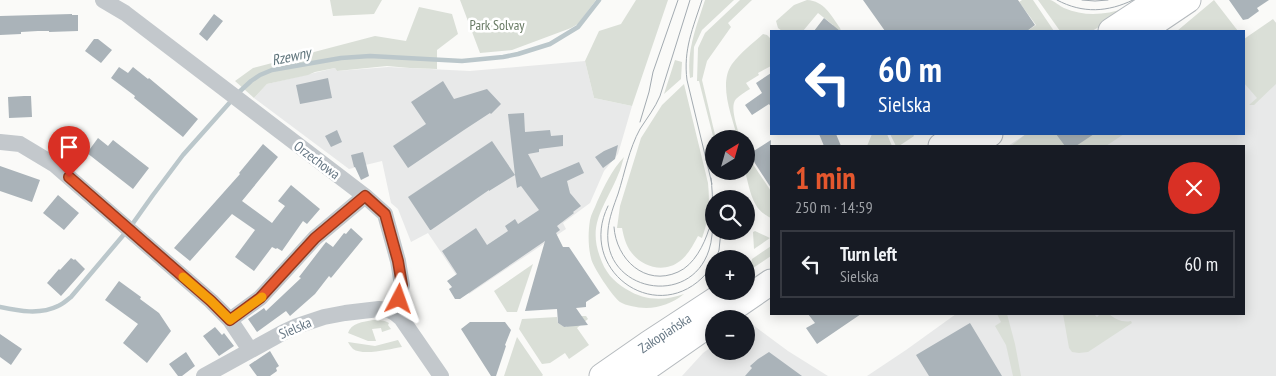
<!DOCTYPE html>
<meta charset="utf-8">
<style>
body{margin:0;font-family:"PT Sans Narrow",sans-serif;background:#242831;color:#f1f3f6;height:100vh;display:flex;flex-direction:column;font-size:19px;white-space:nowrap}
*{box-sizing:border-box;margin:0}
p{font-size:16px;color:#9ea1a6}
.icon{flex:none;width:28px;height:28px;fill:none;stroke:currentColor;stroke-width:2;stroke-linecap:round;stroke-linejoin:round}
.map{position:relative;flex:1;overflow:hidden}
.panel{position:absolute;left:770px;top:145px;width:475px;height:170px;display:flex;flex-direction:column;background:#171b24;border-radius:0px;box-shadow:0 2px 12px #0003}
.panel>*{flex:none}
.banner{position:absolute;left:770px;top:30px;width:475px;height:105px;border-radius:0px;box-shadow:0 2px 12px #0003;background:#1a4fa0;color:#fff;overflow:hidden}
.needle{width:32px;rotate:37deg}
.fabs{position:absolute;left:705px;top:130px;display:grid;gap:10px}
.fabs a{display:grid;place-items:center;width:50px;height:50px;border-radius:50%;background:#171b24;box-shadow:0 2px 12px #0003;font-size:25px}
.pin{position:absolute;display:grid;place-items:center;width:42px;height:42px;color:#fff;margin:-51px -21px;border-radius:50% 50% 50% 0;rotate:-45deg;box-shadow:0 0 5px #0007}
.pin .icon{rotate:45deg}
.me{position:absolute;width:55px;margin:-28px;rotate:4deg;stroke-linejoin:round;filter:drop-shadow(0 0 4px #0008)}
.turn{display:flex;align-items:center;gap:18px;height:105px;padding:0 25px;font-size:22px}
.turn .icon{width:65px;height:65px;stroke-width:2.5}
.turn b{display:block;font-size:35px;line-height:42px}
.round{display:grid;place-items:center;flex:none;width:52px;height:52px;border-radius:26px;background:#242831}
.overview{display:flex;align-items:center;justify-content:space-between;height:85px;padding:0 25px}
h1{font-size:30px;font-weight:600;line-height:38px;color:#e4572e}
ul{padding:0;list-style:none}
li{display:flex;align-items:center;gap:15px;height:68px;margin:0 10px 8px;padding:0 15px;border:2px solid #363941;border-radius:0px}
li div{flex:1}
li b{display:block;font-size:19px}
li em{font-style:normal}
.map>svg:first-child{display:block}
</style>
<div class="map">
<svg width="1276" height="376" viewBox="0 0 1276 376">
<rect width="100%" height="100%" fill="#fafaf8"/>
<!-- built -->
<path fill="#e8e9e9" d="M1276 22V376H867L906 350 956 314H1244V146H1008L1026 134H1244V45Z
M585 61 594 98 632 106 618 154 604 171 590 203 563 223 566 229 469 294 428 233 411 242 398 209 391 203 382 161 349 169 254 98 267 84 335 68 337 71 388 67 470 71Z
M753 325 788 351 828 376H682L703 353 714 345V351H746V331Z"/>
<!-- green -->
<path fill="#dadfd7" d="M330 0H382L374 14 333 16Z
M460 0H596L578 24 571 28 512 50 480 53Z
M636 0H668L632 106 594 98 585 61 599 31 621 24Z
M705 0H734L702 30 694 47 693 77 690 78C686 51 697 25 705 0Z
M740 0H752L728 23 731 27 707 61 702 80 716 139H714V140L699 81H697L698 48 705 33Z
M807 0C824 1 831 15 840 28L841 31H829L833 25 818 13 803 31H782L778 28 776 21 794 5Z
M1022 0H1033L1054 31H1027L1036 25 1019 2Z
M1038 0C1042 0 1047 0 1050 0 1055 1 1059 6 1064 8 1085 17 1105 15 1126 8L1114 18 1092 31H1060Z
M1214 0 1238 31H1177Z
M419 7 452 14 458 34 437 50V69L410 68 387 66 337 71 335 68 315 72 308 75 267 84 254 98 235 81 253 68 375 36 406 41Z
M1273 19 1276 23V84L1254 105H1249L1257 98 1244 83V39Z
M763 34 767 35 771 39V66L758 73 759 75 746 83 750 89C745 92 740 95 736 99 729 107 738 128 740 139H738C732 117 718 84 732 64 740 53 753 43 763 34Z
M675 60 682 62 681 79 664 94Z
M684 84 708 183C710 202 709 219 702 238L698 236C693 245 688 255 680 261 661 276 634 264 626 243 624 238 623 233 622 228H617L620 206 641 138 662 105Z
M872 134H887L892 146H867Z
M890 134H913L914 136 899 146H896Z
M1026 134H1124L1106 146H1011Z
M624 157C622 163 621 169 618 175 606 205 587 223 600 257 605 272 613 281 626 289 645 301 664 301 684 294 669 306 651 311 631 306 627 305 623 304 620 302 613 297 592 266 591 258 588 247 588 232 590 220 591 214 595 208 597 202 605 185 611 171 624 157Z
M748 157 771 191V218C752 210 750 190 745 171H746V159Z
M755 231 770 238 754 249 753 232Z
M771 246V256L753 268 750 267 752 259Z
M533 264 517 312H507L494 291Z
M997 314H1007L1015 344 1021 376H1013L1006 345 995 326 1001 322Z
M1063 314H1094L1097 317 1100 314H1109C1115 319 1123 323 1131 321L1132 323 1088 352 1079 353 1072 352 1069 348Z
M566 316H586L588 319 577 328 589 345 569 359 565 353 550 363 542 364 519 329 522 319 557 317 558 323 564 327H567Z
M373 320C379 320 384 320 389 323L388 325 391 329 382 332 381 328 372 329 376 341H368L348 333C351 323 363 322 373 320Z
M517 337 543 375 542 376H504Z
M398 340 402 347C390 349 363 356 353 349 351 347 349 344 348 342L375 346Z"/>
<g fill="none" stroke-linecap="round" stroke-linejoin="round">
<!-- stream -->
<path stroke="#bbc7cb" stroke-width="4.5" d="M237 94 251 81 260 75 272 70 341 58 370 56 462 61 503 57 518 54 550 44 578 27 599 0
M131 226 153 195 183 155 232 100
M0 307C19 311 40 315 58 306 63 304 67 300 71 297L126 232"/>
</g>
<!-- building -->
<path fill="#aab3b9" d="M863 0H1018L1035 25 1027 31H885Z
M1229 0H1269L1257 8 1259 11 1248 19 1243 20Z
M72 14V15H78V31L49 32V31H38L21 32V34L0 35V16Z
M214 14 223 21 207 41 199 34Z
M824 18 840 31H814Z
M94 39H98L112 50 101 63 85 51Z
M119 67 128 73 133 67 148 79 149 78 198 119 183 137 134 98 135 96 111 78Z
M771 73V107L769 104 752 115 745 105 762 93 756 83Z
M328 78 332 98 300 104 296 85Z
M443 81 454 99 487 89 501 104 491 114 490 113 464 130 408 168 393 146 426 124 411 102Z
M24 96H31L32 117 9 118 8 97Z
M524 113 525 132 550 130 551 136 563 135V146L539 149V152L528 154 541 178 579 162 584 173 567 181 570 193 581 206 573 212 574 213 557 226 560 230 556 233 563 247H569L600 293 586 302V307L576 308 588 325 564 327 558 323 557 309 525 311 545 241 460 299H455L449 289 452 287 447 281 457 274 442 251 476 228 487 245 508 231 505 226 515 219 518 224 539 210 521 186 517 188 515 175 489 191V190L431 230H430L408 197 492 141 515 175 508 114Z
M337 130 342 142 331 147 325 136Z
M819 134H836L841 146H824Z
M1056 134H1094L1076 146H1065Z
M98 138 108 146 113 140 149 168 133 189 87 153Z
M771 140V188L749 154Z
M263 144 278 157 242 201 272 223 285 206 278 201 291 185 320 209 307 224 303 221 282 251 277 248 276 249 272 247 254 271 235 257 255 230 232 214 190 261 174 248 240 174 239 173Z
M618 145 615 159 603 168 595 157 604 151Z
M363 152 369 176 361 180 355 167H354L351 155Z
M0 166 40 180 32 202 0 191Z
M58 195 79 213 64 230 43 213Z
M351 228 363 239 331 278 329 276 315 294 290 316 286 311 257 332 248 319 264 308 266 311 301 278 299 277 326 242 333 247 344 233 346 234Z
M71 258 74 260 75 259 85 269 61 296 47 283 59 269 60 270Z
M119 281 141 297 140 299 159 313 171 331 147 363 123 343 138 324 105 300Z
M808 314H861L817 344 806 328 815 323Z
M470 322H505L511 330 505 345 506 346 496 376H491L461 329Z
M970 323 1002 376H929L916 355Z
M215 327 222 335 224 333 234 346 219 356 203 336Z
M0 334 22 349 11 365 0 357Z
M270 351 279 366 276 368 277 371 270 376H257L249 365Z
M186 352 195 366 182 376H178L169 364Z
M769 352 802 376H745L752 368 750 366 758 359Z"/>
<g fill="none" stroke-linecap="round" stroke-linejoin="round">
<!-- primary casing -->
<g stroke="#b5babe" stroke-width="27">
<g id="primary">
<path d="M1111 31 1158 0"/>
<path d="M1142 31 1188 0"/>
<path d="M941 146 959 134"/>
<path d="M971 146 990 134"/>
<path d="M717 319 771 282"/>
<path id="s1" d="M602 376 648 344 729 291"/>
<path d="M635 376 714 321"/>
</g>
</g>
<!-- minor -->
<path stroke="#c3c8cc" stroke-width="16" d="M103 0 125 13 365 196 385 214 398 261 402 285 395 313
M0 142 20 144 55 165 211 301 230 320 250 350
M230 320 260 298 315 238 365 196
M204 376 284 332 297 326 324 317 345 313 379 309 389 310 395 313 401 318 441 376"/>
<!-- primary -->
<use href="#primary" stroke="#fff" stroke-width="25"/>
<!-- tram -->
<path stroke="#a2aab0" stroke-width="1" d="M690 0 660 96C655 108 647 118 640 129 629 149 625 172 618 194 614 205 609 218 608 230 602 291 690 309 709 250 715 233 713 197 711 178
M702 0C693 28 683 50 687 80L712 184
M1057 0C1083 14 1108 12 1133 0
M1082 0 1095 1 1108 0
M640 122 649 92 653 72 678 0
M608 206C577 269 653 325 702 278 707 273 711 268 714 263
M614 227C616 259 645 287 678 272 694 265 704 245 709 229
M716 259 719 250 721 231"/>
</g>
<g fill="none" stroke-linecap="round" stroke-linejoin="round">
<!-- route casing -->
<g stroke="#94391e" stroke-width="12">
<path id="route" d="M69 177 211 301 230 320 260 298 315 238 365 196 385 214 398 261 402 285 399 299"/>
</g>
<!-- route -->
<use href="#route" stroke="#e4572e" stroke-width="9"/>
<!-- slow -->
<path stroke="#f59e0b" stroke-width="9" d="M183 277 211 301 230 320 262 297"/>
</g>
<g text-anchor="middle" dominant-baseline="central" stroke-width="5" stroke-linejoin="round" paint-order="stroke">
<!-- park labels -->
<g font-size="14" fill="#687a64" stroke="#fff">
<text x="497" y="25">Park Solvay</text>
</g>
<!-- street labels -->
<g font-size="14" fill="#657683" stroke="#fff">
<text transform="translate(317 160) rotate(37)">Orzechowa</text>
<text transform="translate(295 328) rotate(-23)">Sielska</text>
<text stroke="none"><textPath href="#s1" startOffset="76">Zakopiańska</textPath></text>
</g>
<!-- water labels -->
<g font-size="15" font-style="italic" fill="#60757c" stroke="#fff">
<text transform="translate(291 56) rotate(-12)">Rzewny</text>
</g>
</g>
</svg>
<div class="fabs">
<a><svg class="needle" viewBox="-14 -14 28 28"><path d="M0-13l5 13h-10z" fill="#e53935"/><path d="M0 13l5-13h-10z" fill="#9ea1a6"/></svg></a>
<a><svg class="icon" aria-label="search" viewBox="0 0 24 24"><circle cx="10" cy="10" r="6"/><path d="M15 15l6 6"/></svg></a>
<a>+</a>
<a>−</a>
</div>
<div class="pin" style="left:69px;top:177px;background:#d93025"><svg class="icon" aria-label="arrive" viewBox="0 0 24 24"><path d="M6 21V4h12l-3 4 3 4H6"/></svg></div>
<svg class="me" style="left:399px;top:299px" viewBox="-20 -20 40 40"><path d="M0-17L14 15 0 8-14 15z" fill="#e4572e" stroke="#fff" stroke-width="4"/></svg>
<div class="banner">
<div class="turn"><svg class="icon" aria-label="left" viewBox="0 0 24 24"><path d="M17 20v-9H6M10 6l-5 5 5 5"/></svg><div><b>60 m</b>Sielska</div></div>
</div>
<section class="panel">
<div class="overview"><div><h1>1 min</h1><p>250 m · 14:59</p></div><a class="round" style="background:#d93025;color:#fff"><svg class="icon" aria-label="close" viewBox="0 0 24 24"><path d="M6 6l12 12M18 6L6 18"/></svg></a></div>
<ul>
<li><svg class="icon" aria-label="left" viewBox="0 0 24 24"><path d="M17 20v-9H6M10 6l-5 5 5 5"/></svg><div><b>Turn left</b><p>Sielska</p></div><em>60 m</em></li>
</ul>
</section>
</div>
